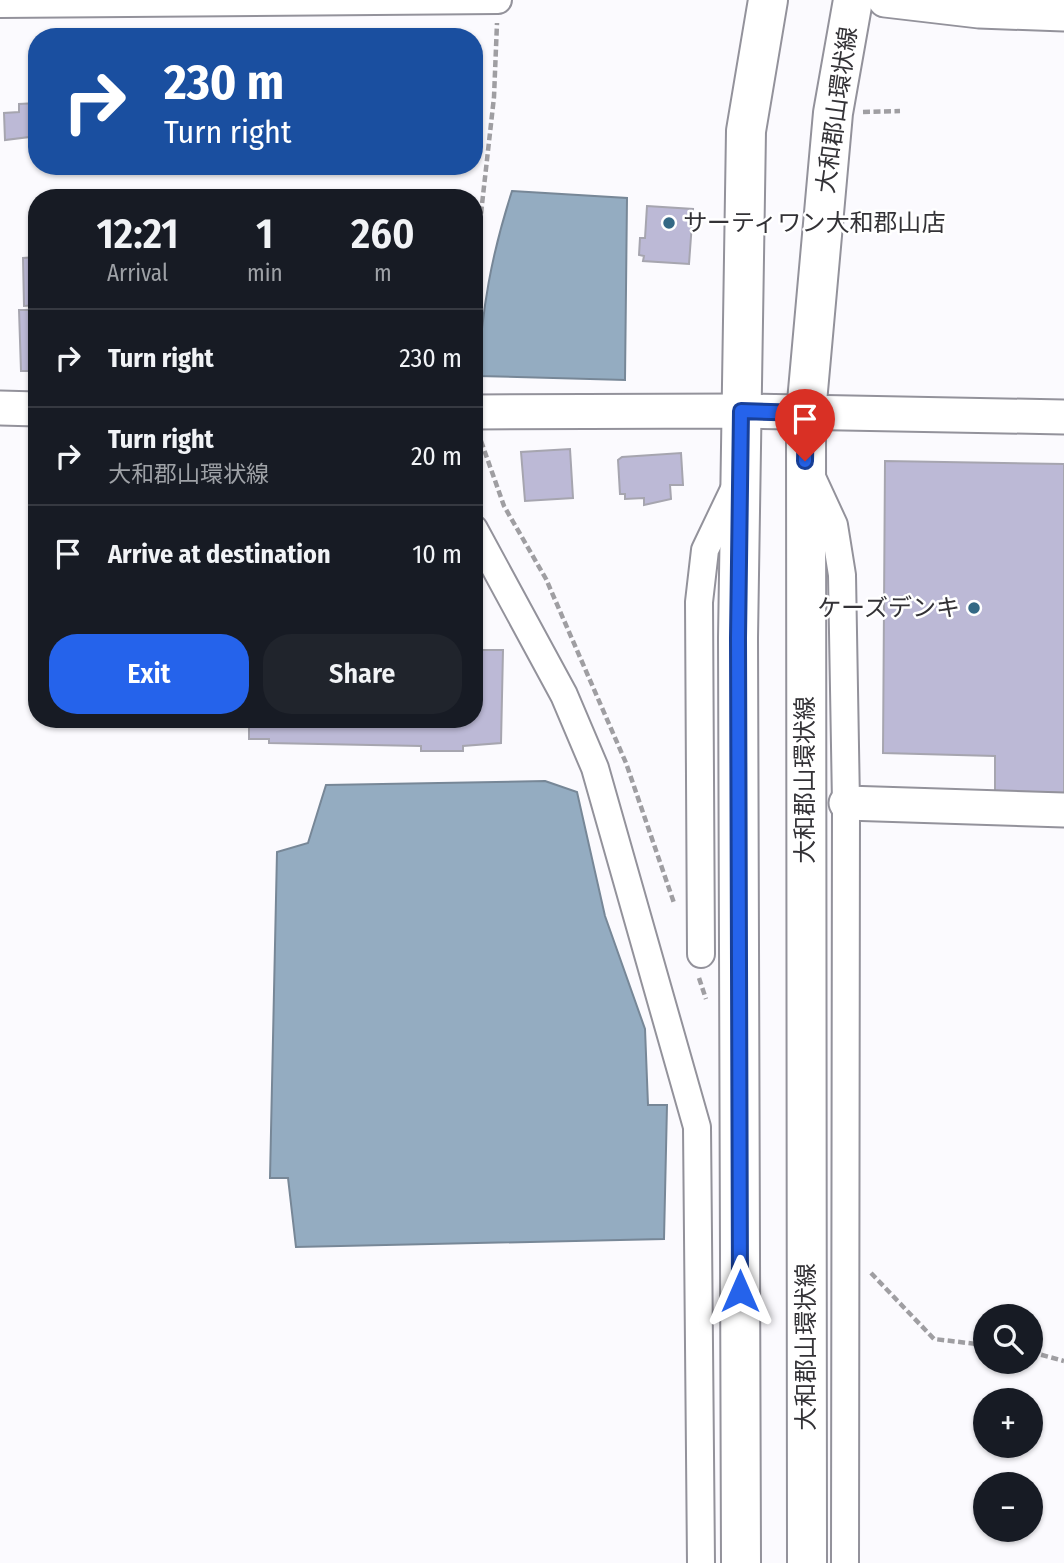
<!DOCTYPE html>
<meta charset="utf-8">
<style>
body{margin:0;font-family:"Fira Sans Condensed","Noto Sans JP",sans-serif;background:#20242c;color:#f1f3f6;height:100vh;display:flex;flex-direction:column;font-size:26px;white-space:nowrap}
*{box-sizing:border-box;margin:0}
p{font-size:23px;color:#9ea1a6}
.icon{flex:none;width:38px;height:38px;fill:none;stroke:currentColor;stroke-width:2;stroke-linecap:round;stroke-linejoin:round}
.map{position:relative;flex:1;overflow:hidden}
.sheet{position:absolute;left:28px;top:189px;width:455px;height:539px;display:flex;flex-direction:column;background:#171b24;border-radius:28px;box-shadow:0 2px 5px #0004}
.sheet>*{flex:none}
.hud{position:absolute;left:28px;top:28px;width:455px;height:147px;border-radius:28px;box-shadow:0 2px 5px #0004;background:#1a4fa0;color:#fff;overflow:hidden}
.controls{position:absolute;left:973px;top:1304px;display:grid;gap:14px}
.controls a{display:grid;place-items:center;width:70px;height:70px;border-radius:50%;background:#171b24;box-shadow:0 2px 5px #0004;font-size:35px}
.pin{position:absolute;display:grid;place-items:center;width:60px;height:60px;color:#fff;margin:-72px -30px;border-radius:50% 50% 50% 0;rotate:-45deg;box-shadow:0 0 7px #0007}
.pin .icon{rotate:45deg}
.me{position:absolute;width:77px;margin:-38px;rotate:0deg;stroke-linejoin:round;filter:drop-shadow(0 0 5px #0008)}
.turn{display:flex;align-items:center;gap:24px;height:147px;padding:0 21px;font-size:32px}
.turn .icon{width:91px;height:91px;stroke-width:2.5}
.turn b{display:block;font-size:49px;line-height:60px}
.eta{display:flex;justify-content:space-evenly;align-items:center;height:119px;text-align:center}
.eta b{font-size:42px;font-weight:600;line-height:49px}
.button{display:flex;gap:14px;margin-top:auto;padding:14px 21px}
.button a{flex:1;height:80px;border-radius:28px;background:#2563eb;color:#fff;font-size:28px;font-weight:600;line-height:80px;text-align:center}
.button a+a{background:#20242c;color:#f1f3f6}
ul{padding:0;list-style:none}
li{display:flex;align-items:center;gap:21px;height:98px;padding:0 21px;border-top:2px solid #363941}
li div{flex:1}
li b{display:block;font-size:26px}
li em{font-style:normal}
.map>svg:first-child{display:block}
</style>
<div class="map">
<svg width="1064" height="1563" viewBox="0 0 1064 1563">
<rect width="100%" height="100%" fill="#fbfafe"/>
<!-- water -->
<path fill="#94acc1" stroke="#778797" stroke-width="2" d="M512 191 627 198 625 380 478 376C482 309 491 256 512 191Z
M545 781 577 792 605 916 645 1029 648 1105H667L664 1239 296 1247 288 1178H270L277 852 308 843 326 785Z"/>
<!-- building -->
<path fill="#bcb9d6" stroke="#a6a5af" stroke-width="2" d="M37 103V136L5 140 4 113 19 112V104Z
M647 206 693 209 689 264 643 261 644 256 639 255 640 238H645Z
M37 257V305L24 306 23 258Z
M19 310H37V371H21Z
M570 449 573 498 525 501 521 452Z
M681 453 683 485H670L671 499 644 505V498L625 499V494H620L618 460 622 457Z
M885 461 1064 464V793L995 791V756L883 753Z
M474 650H503L501 743 463 746V751H421V746L269 743V739H249V719H474Z"/>
<g fill="none" stroke-linecap="round" stroke-linejoin="round">
<!-- minor casing -->
<g stroke="#93929b" stroke-width="30">
<path id="minor" d="M0 4 498 0
M810 473 834 525 842 575 846 803 845 1563
M474 529 564 695 595 768 697 1127 701 1563
M701 954 699 602 705 550 737 483"/>
</g>
<!-- tertiary casing -->
<g stroke="#93929b" stroke-width="37">
<path id="tertiary" d="M885 0 979 11 1064 14
M0 408 37 409
M474 412 742 411 1064 417
M846 803 1064 810"/>
</g>
<!-- secondary casing -->
<g stroke="#93929b" stroke-width="42">
<path id="secondary" d="M741 1563 738 638 746 131 768 0
M807 1563 806 413 833 113 853 0"/>
</g>
<!-- path -->
<path stroke="#9f9ea2" stroke-width="4.5" stroke-dasharray="7 3.5" stroke-linecap="butt" d="M863 112 900 111
M474 276 494 97 497 23
M481 441 504 506 546 579 626 763 674 903
M699 978 706 999
M871 1273 934 1339 985 1345
M1031 1352 1064 1361"/>
<!-- minor -->
<use href="#minor" stroke="#fff" stroke-width="26"/>
<!-- tertiary -->
<use href="#tertiary" stroke="#fff" stroke-width="33"/>
<!-- secondary -->
<use href="#secondary" stroke="#fff" stroke-width="38"/>
</g>
<g fill="none" stroke-linecap="round" stroke-linejoin="round">
<!-- route casing -->
<g stroke="#184099" stroke-width="18">
<path id="route" d="M740 1291 738 638 741 411 806 413 805 461"/>
</g>
<!-- route -->
<use href="#route" stroke="#2563eb" stroke-width="12"/>
</g>
<!-- markers -->
<g fill="#336884" stroke="#fff" stroke-width="2.5">
<circle cx="669" cy="223" r="7"/>
<circle cx="974" cy="608" r="7"/>
</g>
<g text-anchor="middle" dominant-baseline="central" stroke-width="5" stroke-linejoin="round" paint-order="stroke">
<!-- street labels -->
<g font-size="24" fill="#333236" stroke="#fff">
<text transform="translate(837 110) rotate(-82)">大和郡山環状線</text>
<text transform="translate(805 780) rotate(-90)">大和郡山環状線</text>
<text transform="translate(806 1347) rotate(-90)">大和郡山環状線</text>
</g>
<!-- poi labels -->
<g font-size="24" fill="#333236" stroke="#fff" text-anchor="start">
<text x="683" y="223">サーティワン大和郡山店</text>
<text x="960" y="608" text-anchor="end">ケーズデンキ</text>
</g>
</g>
</svg>
<div class="controls">
<a><svg class="icon" aria-label="search" viewBox="0 0 24 24"><circle cx="10" cy="10" r="6"/><path d="M15 15l6 6"/></svg></a>
<a>+</a>
<a>−</a>
</div>
<div class="pin" style="left:805px;top:461px;background:#d93025"><svg class="icon" aria-label="arrive" viewBox="0 0 24 24"><path d="M6 21V4h12l-3 4 3 4H6"/></svg></div>
<svg class="me" style="left:740px;top:1291px" viewBox="-20 -20 40 40"><path d="M0-17L14 15 0 8-14 15z" fill="#2563eb" stroke="#fff" stroke-width="4"/></svg>
<div class="hud">
<div class="turn"><svg class="icon" aria-label="right" viewBox="0 0 24 24"><path d="M7 20v-9h11M14 6l5 5-5 5"/></svg><div><b>230 m</b>Turn right</div></div>
</div>
<section class="sheet">
<div class="eta">
<div><b>12:21</b><p>Arrival</p></div>
<div><b>1</b><p>min</p></div>
<div><b>260</b><p>m</p></div>
</div>
<ul>
<li><svg class="icon" aria-label="right" viewBox="0 0 24 24"><path d="M7 20v-9h11M14 6l5 5-5 5"/></svg><div><b>Turn right</b></div><em>230 m</em></li>
<li><svg class="icon" aria-label="right" viewBox="0 0 24 24"><path d="M7 20v-9h11M14 6l5 5-5 5"/></svg><div><b>Turn right</b><p>大和郡山環状線</p></div><em>20 m</em></li>
<li><svg class="icon" aria-label="arrive" viewBox="0 0 24 24"><path d="M6 21V4h12l-3 4 3 4H6"/></svg><div><b>Arrive at destination</b></div><em>10 m</em></li>
</ul>
<div class="button"><a>Exit</a><a>Share</a></div>
</section>
</div>
